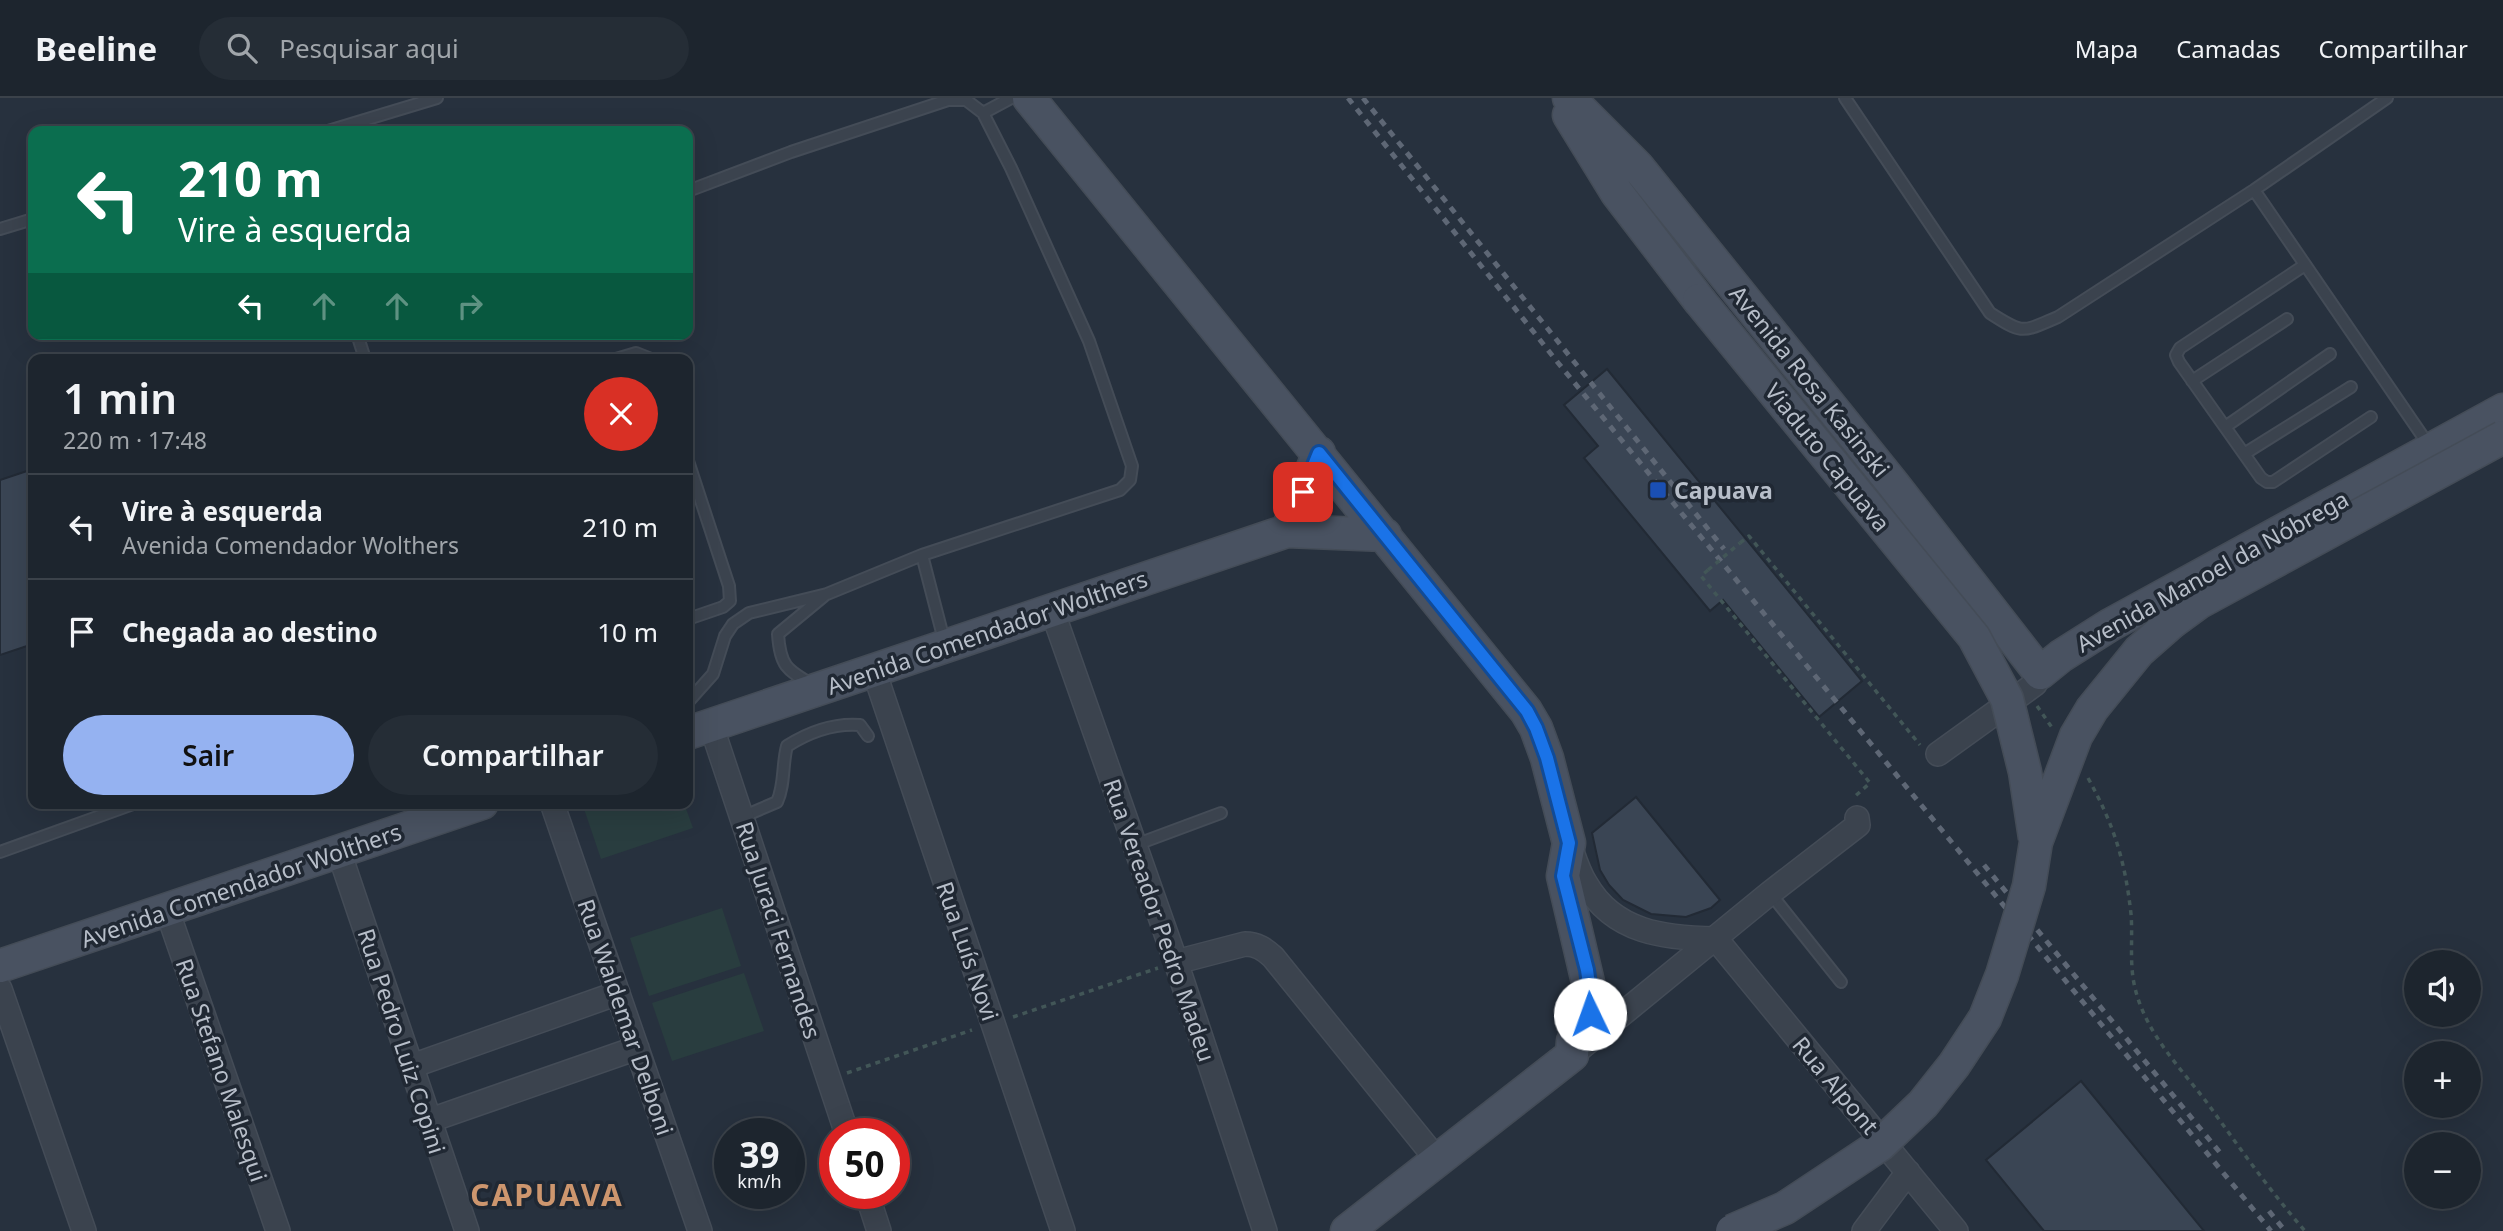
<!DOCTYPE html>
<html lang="pt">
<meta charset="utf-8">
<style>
body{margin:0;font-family:"Noto Sans",sans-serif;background:#252d36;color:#f1f3f6;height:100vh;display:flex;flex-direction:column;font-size:26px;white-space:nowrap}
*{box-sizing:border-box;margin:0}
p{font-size:23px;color:#a0a5aa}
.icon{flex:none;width:38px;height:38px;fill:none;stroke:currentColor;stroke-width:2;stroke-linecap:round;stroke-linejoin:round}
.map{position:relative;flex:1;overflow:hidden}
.sheet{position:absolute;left:28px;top:256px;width:665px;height:455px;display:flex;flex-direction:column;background:#1d252e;border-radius:14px;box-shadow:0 7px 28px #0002,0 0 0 2px #3b424a}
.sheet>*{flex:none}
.banner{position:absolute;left:28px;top:28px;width:665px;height:214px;border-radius:14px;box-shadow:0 7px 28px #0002,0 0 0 2px #3b424a;background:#0b6e4f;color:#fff;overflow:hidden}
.buttons{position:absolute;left:2404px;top:852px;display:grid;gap:14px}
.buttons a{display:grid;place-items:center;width:77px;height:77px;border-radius:50%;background:#1d252e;box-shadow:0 7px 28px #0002,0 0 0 2px #3b424a;font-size:35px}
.speed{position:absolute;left:714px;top:1020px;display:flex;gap:14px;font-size:35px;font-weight:700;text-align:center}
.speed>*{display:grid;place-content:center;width:91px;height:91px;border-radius:50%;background:#1d252e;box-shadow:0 7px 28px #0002,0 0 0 2px #3b424a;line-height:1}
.speed small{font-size:18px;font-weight:400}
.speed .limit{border:10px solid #d22;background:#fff;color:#111}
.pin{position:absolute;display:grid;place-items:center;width:60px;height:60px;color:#fff;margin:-30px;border-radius:14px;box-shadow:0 4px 10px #0006}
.me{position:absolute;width:77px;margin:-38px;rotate:357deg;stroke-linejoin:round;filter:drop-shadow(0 0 5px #0008)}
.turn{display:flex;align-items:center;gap:24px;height:147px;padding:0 35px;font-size:32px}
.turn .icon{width:91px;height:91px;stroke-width:2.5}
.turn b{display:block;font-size:49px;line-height:60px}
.lanes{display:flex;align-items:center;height:66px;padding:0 35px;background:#0003;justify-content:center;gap:35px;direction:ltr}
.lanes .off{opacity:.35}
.round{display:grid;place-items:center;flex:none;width:74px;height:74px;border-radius:37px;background:#252d36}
.head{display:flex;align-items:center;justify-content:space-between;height:119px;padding:0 35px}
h1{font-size:42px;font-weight:600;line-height:52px}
.action{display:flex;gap:14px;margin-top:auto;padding:14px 35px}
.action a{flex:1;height:80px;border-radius:42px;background:#95b2f1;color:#111;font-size:28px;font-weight:600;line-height:80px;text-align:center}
.action a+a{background:#252d36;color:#f1f3f6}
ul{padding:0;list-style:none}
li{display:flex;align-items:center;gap:21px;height:105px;padding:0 35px;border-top:2px solid #3b424a}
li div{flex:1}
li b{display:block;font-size:26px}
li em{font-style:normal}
header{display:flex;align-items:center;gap:42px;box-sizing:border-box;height:98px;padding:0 35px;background:#1d252e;border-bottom:2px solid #3b424a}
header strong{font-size:33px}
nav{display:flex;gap:38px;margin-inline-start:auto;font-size:24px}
.search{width:490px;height:63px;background:#252d36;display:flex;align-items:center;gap:18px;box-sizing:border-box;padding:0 24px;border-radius:38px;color:#a0a5aa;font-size:26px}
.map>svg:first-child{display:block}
</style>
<header>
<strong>Beeline</strong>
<div class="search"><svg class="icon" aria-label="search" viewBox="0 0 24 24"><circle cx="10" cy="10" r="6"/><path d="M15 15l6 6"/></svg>Pesquisar aqui</div>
<nav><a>Mapa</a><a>Camadas</a><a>Compartilhar</a></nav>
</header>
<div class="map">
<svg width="2503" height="1133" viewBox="0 0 2503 1133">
<rect width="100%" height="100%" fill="#27313e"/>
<!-- green -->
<path fill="#293d3f" d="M582 705H684L693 730 601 761Z
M722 810 741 868 649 898 630 840Z
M744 875 764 933 672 963 652 905Z"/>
<!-- building -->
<path fill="#3a4554" stroke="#222a35" stroke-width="2" d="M1607 271 1862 583 1819 619 1723 502 1710 513 1584 360 1598 348 1564 307Z
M33 371V546L0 557V382Z
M1636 699 1720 802 1711 810 1686 819 1651 816 1623 802 1609 787 1600 772 1592 735Z
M2081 983 2204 1133H2044L1986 1062Z"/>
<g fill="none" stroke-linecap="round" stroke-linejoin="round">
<!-- service casing -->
<g stroke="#444c57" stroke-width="14">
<path id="service" d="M1845 0 1990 215C2024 237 2022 234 2058 219L2254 92 2387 0
M983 15 1011 0
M328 33 437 0
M2254 92 2430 349
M688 93 791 54 948 2H966L983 15 1011 70 1089 243 1132 368 1130 382 1120 392 922 457 945 546
M0 131 33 121
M2305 167 2180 250 2176 257 2179 264 2261 380 2267 384H2273L2371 319
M357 236 365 261
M616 261 636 255 651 261
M2192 283 2287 221
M2225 329 2330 256
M2244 356 2351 289
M688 363 729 488 730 503 723 509 688 521
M813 587C786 572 780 567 778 536L824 498
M688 604 713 576 725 538 733 526 749 515 827 496 922 457
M742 719 777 704C785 687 782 666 787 648 809 634 834 625 860 627L868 638
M1135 747 1221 715
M0 754 136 705
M1770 795 1841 884"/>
</g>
<!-- minor casing -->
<g stroke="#444c57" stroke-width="26">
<path id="minor" d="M1052 512 1176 864 1265 1133
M874 573 1063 1133
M711 627 847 1036
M1938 656 2035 586 2040 575
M552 705 700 1133
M1569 745C1574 759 1578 774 1586 786 1614 835 1665 840 1716 841
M339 754 467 1133
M167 812 278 1133
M1716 841 1956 1133
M1176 864 1245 846C1257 846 1264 851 1273 859L1438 1063
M0 891 84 1133
M1572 957 1770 795 1858 727 1857 720
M412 968 618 895
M428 1023 637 950
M867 1096 879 1133
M1864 1133 1908 1074"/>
</g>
<!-- secondary casing -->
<g stroke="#444c57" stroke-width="35">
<path id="secondary" d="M1029 0 1526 613 1536 630 1547 660 1569 745 1563 778 1590 893V916L1573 943 1572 957 1347 1133
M1569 0 1637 68 1893 386 2040 575 2061 558 2110 527 2503 312
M1569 17 1617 95 1699 202
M1287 433 1319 355
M688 635 1287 433 1385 437
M0 868 482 705"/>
</g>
<!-- path -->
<path stroke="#425657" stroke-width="3.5" stroke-dasharray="5 5" stroke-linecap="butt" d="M1740 445 1749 438 1920 647
M1708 472 1701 478 1870 685 1853 700
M2037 608 2053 631
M2088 680C2114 727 2125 762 2131 816 2133 840 2129 866 2135 890 2146 936 2180 969 2208 1006 2239 1049 2270 1093 2305 1133
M1013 919 1158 870
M847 975 972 932"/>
<!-- service -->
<use href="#service" stroke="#3b434e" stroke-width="10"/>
<!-- minor -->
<use href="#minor" stroke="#3b434e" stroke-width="23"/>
<!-- secondary -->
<use href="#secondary" stroke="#495261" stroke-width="32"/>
<!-- rail -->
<path stroke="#5e6775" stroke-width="5" stroke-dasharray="7 7" stroke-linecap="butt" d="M1348 0 1559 266 2271 1133
M1363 0 1724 451
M1984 767 2222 1057
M2269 1113 2285 1133"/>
<!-- secondary-bridge casing -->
<g stroke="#444c57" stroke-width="35" stroke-linecap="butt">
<path id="secondary-bridge" d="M1699 202 1974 539 2007 601 2025 674 2035 740
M1732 1133 1785 1110 1880 1047 1923 1006 1954 967 1985 920 2002 877 2029 788 2036 744 2076 638 2092 611 2139 553 2172 524 2198 505 2503 339"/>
</g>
<!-- path-bridge -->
<path stroke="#425657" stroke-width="3.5" stroke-dasharray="5 5" stroke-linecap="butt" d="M1708 472 1740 445"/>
<!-- secondary-bridge -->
<use href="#secondary-bridge" stroke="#495261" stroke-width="32"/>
</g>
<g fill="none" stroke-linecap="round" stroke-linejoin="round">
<!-- route casing -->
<g stroke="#114b97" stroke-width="18">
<path id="route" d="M1303 394 1319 355 1527 613 1536 630 1547 660 1569 745 1563 778 1587 872 1590 893V916"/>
</g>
<!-- route -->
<use href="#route" stroke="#1a73e8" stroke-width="12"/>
</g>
<!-- markers -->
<rect fill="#1a4fb4" stroke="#202833" stroke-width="2.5" x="1649" y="383" width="18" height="18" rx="3.5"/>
<g text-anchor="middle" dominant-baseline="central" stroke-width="7" stroke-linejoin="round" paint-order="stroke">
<!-- street labels -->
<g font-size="23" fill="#b7bec9" stroke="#202833">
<text transform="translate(1810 283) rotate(51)">Avenida Rosa Kasinski</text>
<text transform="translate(1828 359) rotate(51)">Viaduto Capuava</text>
<text transform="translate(2212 473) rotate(-29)">Avenida Manoel da Nóbrega</text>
<text transform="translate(987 534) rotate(-19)">Avenida Comendador Wolthers</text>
<text transform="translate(241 787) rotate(-19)">Avenida Comendador Wolthers</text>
<text transform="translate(1160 822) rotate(71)">Rua Vereador Pedro Madeu</text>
<text transform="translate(779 832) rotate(72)">Rua Juraci Fernandes</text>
<text transform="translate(968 853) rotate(71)">Rua Luís Novi</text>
<text transform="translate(626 919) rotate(71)">Rua Waldemar Delboni</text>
<text transform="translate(402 943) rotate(72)">Rua Pedro Luiz Copini</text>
<text transform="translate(222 972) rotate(71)">Rua Stefano Malesqui</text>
<text transform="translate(1836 987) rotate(50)">Rua Alpont</text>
</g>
<!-- poi labels -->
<g font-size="23" font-weight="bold" fill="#b7bec9" stroke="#202833" text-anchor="start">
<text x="1674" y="392">Capuava</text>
</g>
<!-- district labels -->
<g font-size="30" font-weight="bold" letter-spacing="2" fill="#cd966e" stroke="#202833">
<text x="547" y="1096">CAPUAVA</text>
</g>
</g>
</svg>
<div class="buttons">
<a><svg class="icon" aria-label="sound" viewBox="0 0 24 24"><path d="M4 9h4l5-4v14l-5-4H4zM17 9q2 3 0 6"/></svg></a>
<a>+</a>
<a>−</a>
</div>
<div class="speed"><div>39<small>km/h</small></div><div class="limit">50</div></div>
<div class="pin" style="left:1303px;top:394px;background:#d93025"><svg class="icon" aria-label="arrive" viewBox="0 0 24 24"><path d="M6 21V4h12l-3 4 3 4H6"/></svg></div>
<svg class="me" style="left:1590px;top:916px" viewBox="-20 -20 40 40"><circle r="19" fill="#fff"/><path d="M0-13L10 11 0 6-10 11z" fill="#1a73e8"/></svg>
<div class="banner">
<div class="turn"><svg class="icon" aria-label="left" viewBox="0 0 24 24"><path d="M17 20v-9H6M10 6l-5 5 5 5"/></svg><div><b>210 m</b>Vire à esquerda</div></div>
<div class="lanes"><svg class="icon" aria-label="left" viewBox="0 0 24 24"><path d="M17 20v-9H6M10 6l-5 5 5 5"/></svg><svg class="icon off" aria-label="ahead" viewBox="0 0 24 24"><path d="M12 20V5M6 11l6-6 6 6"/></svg><svg class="icon off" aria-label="ahead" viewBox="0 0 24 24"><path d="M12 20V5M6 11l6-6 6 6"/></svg><svg class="icon off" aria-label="right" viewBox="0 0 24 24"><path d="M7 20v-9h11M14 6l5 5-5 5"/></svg></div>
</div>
<section class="sheet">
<div class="head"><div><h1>1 min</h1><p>220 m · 17:48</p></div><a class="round" style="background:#d93025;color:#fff"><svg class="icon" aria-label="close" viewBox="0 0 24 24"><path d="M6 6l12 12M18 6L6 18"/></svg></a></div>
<ul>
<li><svg class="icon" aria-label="left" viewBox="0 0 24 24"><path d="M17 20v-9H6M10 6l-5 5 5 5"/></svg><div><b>Vire à esquerda</b><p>Avenida Comendador Wolthers</p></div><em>210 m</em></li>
<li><svg class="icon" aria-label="arrive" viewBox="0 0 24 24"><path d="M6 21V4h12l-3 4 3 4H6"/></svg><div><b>Chegada ao destino</b></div><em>10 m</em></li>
</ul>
<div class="action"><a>Sair</a><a>Compartilhar</a></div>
</section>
</div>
